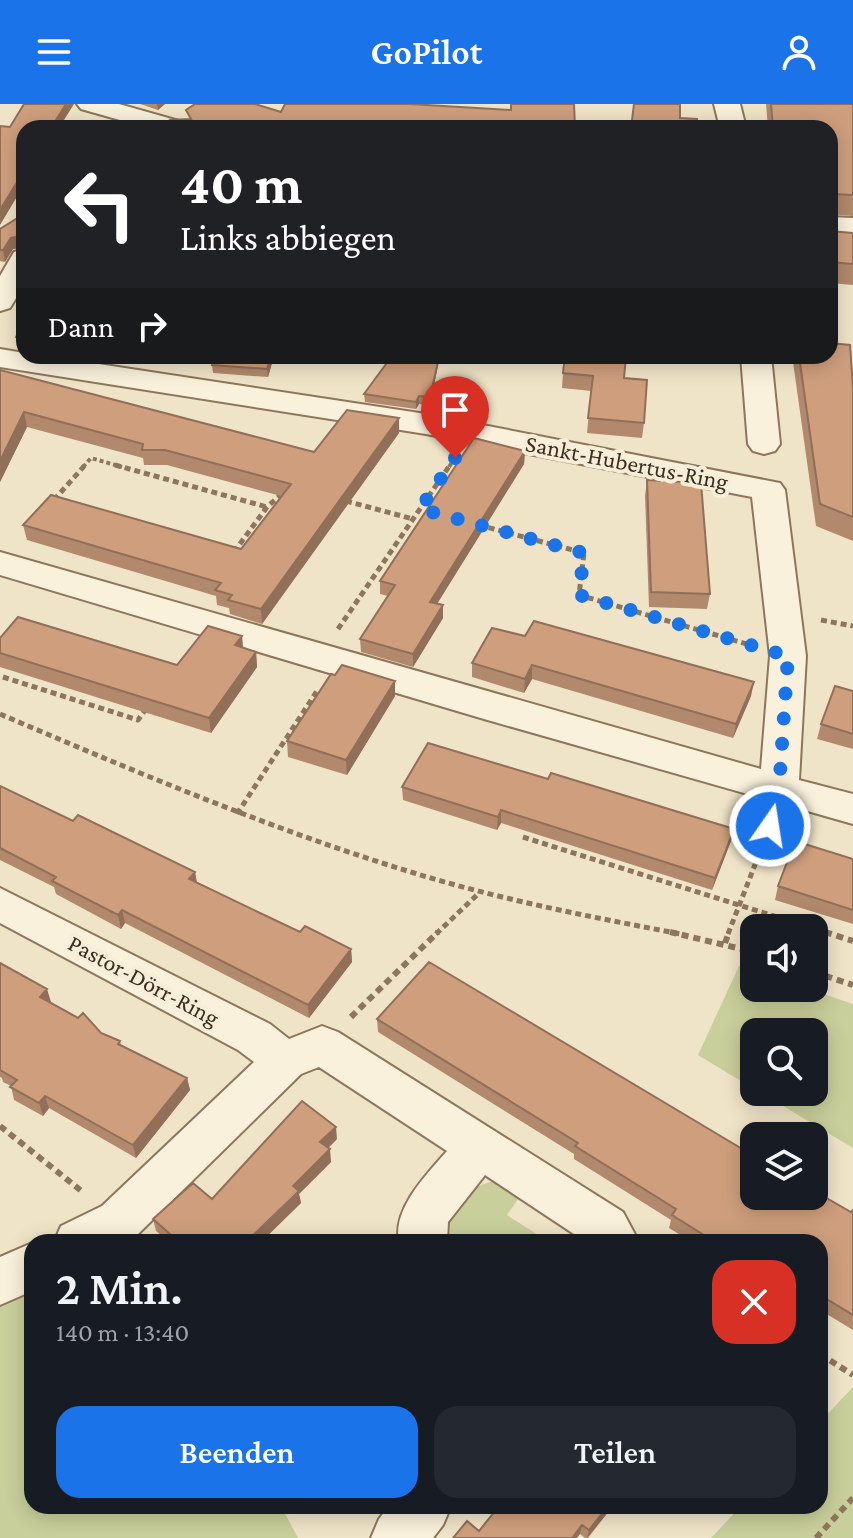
<!DOCTYPE html>
<html lang="de">
<meta charset="utf-8">
<style>
body{margin:0;font-family:"Crimson Pro",serif;background:#242831;color:#f1f3f6;height:100vh;display:flex;flex-direction:column;font-size:30px;white-space:nowrap}
*{box-sizing:border-box;margin:0}
p{font-size:26px;color:#9ea1a6}
.icon{flex:none;width:44px;height:44px;fill:none;stroke:currentColor;stroke-width:2;stroke-linecap:round;stroke-linejoin:round}
.map{position:relative;flex:1;overflow:hidden}
.sheet{position:absolute;left:24px;top:1130px;width:804px;height:280px;display:flex;flex-direction:column;background:#171b24;border-radius:24px;box-shadow:0 4px 20px #0003}
.sheet>*{flex:none}
.hud{position:absolute;left:16px;top:16px;width:822px;height:244px;border-radius:24px;box-shadow:0 4px 20px #0003;background:#202124;color:#fff;overflow:hidden}
.controls{position:absolute;left:740px;top:810px;display:grid;gap:16px}
.controls a{display:grid;place-items:center;width:88px;height:88px;border-radius:16px;background:#171b24;box-shadow:0 4px 20px #0003;font-size:40px}
.pin{position:absolute;display:grid;place-items:center;width:68px;height:68px;color:#fff;margin:-82px -34px;border-radius:50% 50% 50% 0;rotate:-45deg;box-shadow:0 0 8px #0007}
.pin .icon{rotate:45deg}
.me{position:absolute;width:88px;margin:-44px;rotate:13deg;stroke-linejoin:round;filter:drop-shadow(0 0 6px #0008)}
.turn{display:flex;align-items:center;gap:28px;height:168px;padding:0 32px;font-size:36px}
.turn .icon{width:104px;height:104px;stroke-width:2.5}
.turn b{display:block;font-size:56px;line-height:68px}
.then{display:flex;align-items:center;height:76px;padding:0 32px;background:#0003;gap:16px;font-size:30px}
.round{display:grid;place-items:center;flex:none;width:84px;height:84px;border-radius:24px;background:#242831}
.headline{display:flex;align-items:center;justify-content:space-between;height:136px;padding:0 32px}
h1{font-size:48px;font-weight:600;line-height:60px}
.primary-button{display:flex;gap:16px;margin-top:auto;padding:16px 32px}
.primary-button a{flex:1;height:92px;border-radius:24px;background:#1a73e8;color:#fff;font-size:32px;font-weight:600;line-height:92px;text-align:center}
.primary-button a+a{background:#242831;color:#f1f3f6}
header{display:flex;justify-content:space-between;align-items:center;height:104px;padding:0 32px;background:#1a73e8;color:#fff;font-size:36px;font-weight:600}
.map>svg:first-child{display:block}
</style>
<header><svg class="icon" aria-label="menu" viewBox="0 0 24 24"><path d="M4 6h16M4 12h16M4 18h16"/></svg>GoPilot<svg class="icon" aria-label="person" viewBox="0 0 24 24"><circle cx="12" cy="8" r="4"/><path d="M4 21q1-7 8-7t8 7"/></svg></header>
<div class="map">
<svg width="853" height="1434" viewBox="0 0 853 1434">
<rect width="100%" height="100%" fill="#f0e4c8"/>
<!-- green -->
<path fill="#c9cf9b" d="M739 862 754 867V884H806L853 900V1044L760 988H814V928H754V985L698 951Z
M496 1077 523 1088 507 1111 549 1138H496L487 1132 482 1138H453C439 1109 469 1080 496 1077Z
M32 1184V1402H281L298 1434H0V1200Z
M853 1283V1434H711L741 1402H820V1318Z"/>
<g fill="none" stroke-linecap="round" stroke-linejoin="round">
<!-- minor casing -->
<g stroke="#8d765c" stroke-width="4">
<path id="minor" d="M77 0H119L186 19 190 24H148L81 5Z
M714 0H740L746 24H720Z
M830 113 853 114V130L830 129Z
M24 145V181L10 204 0 207V172L14 148Z
M0 245 24 249V252H46L426 310 780 379 785 386 806 552 799 676 853 690V720L484 615 0 471V448L761 665 770 552 752 393 426 330 0 263Z
M741 252H771L780 340 775 347 764 350 753 347 748 340Z
M0 784 270 920 289 935 322 922 338 928 623 1108 639 1138H586L485 1071 448 1118 447 1138H399C392 1105 427 1070 447 1047L319 963 301 970 136 1132 125 1138H54L61 1122 102 1102 254 958 238 946 0 819Z
M32 1139V1187L0 1201V1153Z
M389 1402H451L443 1421 433 1434H371L379 1415Z"/>
</g>
<!-- path-far2 -->
<path stroke="#8d765c" stroke-width="4" stroke-dasharray="4 3" stroke-linecap="butt" d="M83 363 91 354 122 363
M449 363 454 355"/>
<!-- path-far1 -->
<path stroke="#8d765c" stroke-width="5" stroke-dasharray="6 4" stroke-linecap="butt" d="M115 361 267 403
M54 396 85 361
M346 397 413 415
M479 421 584 449 579 491 750 541
M234 448 267 403 284 388
M821 516 853 522
M338 525 450 361
M3 573 138 616 146 605
M0 610C136 668 273 726 414 769 502 796 591 813 681 830
M237 710 317 587
M523 733 812 824
M814 825 831 830
M436 830 479 789
M728 830 772 717"/>
<!-- path -->
<path stroke="#8d765c" stroke-width="6" stroke-dasharray="7 5" stroke-linecap="butt" d="M670 828 754 848
M825 828 853 837
M725 839 729 828
M814 868 853 881
M351 913 438 828
M0 1022 84 1089
M820 1250 853 1271
M816 1434 853 1394"/>
<!-- minor -->
<use href="#minor" fill="#faf1dc" fill-rule="evenodd"/>
</g>
<!-- wall -->
<path fill="#b2896c" d="M140 0H165L158 6Z
M766 0H853V112L830 110V24H768Z
M0 125 24 143 13 145 5 158 0 157Z
M830 127 853 129V128V181L830 179Z
M24 218V248L18 245 16 233Z
M274 252 268 273 213 269 212 261Z
M794 252H830L853 284V437L816 422 793 258Z
M438 258 437 266 430 301 419 300 416 305 365 298 364 290Z
M0 266 314 348 399 329 262 520 230 510 229 504 217 501 216 492 27 436 23 421 241 445 281 392 167 361H144L143 354 27 323 0 378Z
M563 269 624 274 644 319 642 334 587 329 591 287 562 284Z
M525 347 524 360 437 500 443 501V514L413 563 361 548 360 535 388 492 380 490V477Z
M647 376 710 490 707 505 649 503 645 392Z
M492 524 751 592 733 634 532 575 524 589 472 573V559Z
M242 532 243 544 256 548 257 563 211 629 0 563V534L177 561Z
M853 587V645L817 635 821 620Z
M395 592 347 671 288 653 287 637Z
M548 675 734 725 731 737 712 786 501 719 497 726 403 696 402 683Z
M0 682 73 717 195 768 197 778 300 828 351 845 352 858 309 914 125 819 121 825 56 790 54 783 0 756Z
M853 755V820L775 796 778 782Z
M0 859 51 898 50 899 101 929 120 937 121 941 187 974 190 986 136 1054 49 1004 43 1012 14 996 11 982 3 978 2 974 0 973Z
M377 915 725 1036 851 1108 853 1106V1226L820 1206V1138H692L669 1124 671 1116 574 1055V1050L378 928Z
M337 1035 328 1044 331 1058 299 1090 301 1099 261 1138H169L156 1127 153 1115 212 1095Z
M499 1402H613L588 1434H585L580 1430 479 1427Z"/>
<!-- shaded-wall -->
<path fill="#916f58" d="M66 0H74L59 24H51Z
M157 0H165L158 6Z
M24 67V81L0 121V106Z
M24 131V143L13 145 5 158 3 146 11 134Z
M271 252H274L268 273 267 265Z
M438 258 437 266 430 301V293Z
M419 292V300L416 305V298Z
M24 308 27 323 0 378V357Z
M399 314V329L262 520 261 505Z
M525 347 524 360 430 511V498Z
M443 501V514L413 563V550Z
M242 532 243 547 235 541Z
M256 548 257 563 211 629 209 614Z
M532 561V575L524 589 525 575Z
M395 577V592L347 671 346 656Z
M754 578 751 592 733 634 736 620Z
M501 706V719L497 726 498 713Z
M734 725 731 737 712 786 715 774Z
M195 768 197 782 189 775Z
M122 806 125 819 121 825 118 811Z
M351 845 352 858 309 914 308 901Z
M47 885 51 898 44 906 40 893Z
M187 974 190 986 136 1054 133 1041Z
M45 992 49 1004 43 1012 39 999Z
M336 1023 337 1035 321 1051 320 1038Z
M330 1045 331 1058 299 1090 301 1099 261 1138H246L293 1082Z
M608 1402H613L587 1434 589 1426Z
M582 1421 580 1430 577 1434H572Z"/>
<!-- building -->
<path fill="#cf9f7d" stroke="#916f58" stroke-width="2" d="M24 0H66L51 24H24V67L0 106V22L10 23Z
M195 0H255L281 8 285 0H410L511 6V0H574L575 24H157L170 16 191 15 186 6Z
M634 0H680V14L697 15V24H631Z
M771 0H853V91L834 90 831 97 830 96V24H773Z
M24 110V137V131L11 134 3 146H0V125Z
M830 127 853 129V160L830 158Z
M24 218V237L16 233Z
M830 239 850 241 853 284V413L820 400 799 252H830Z
M215 252H271L267 265 212 261Z
M565 252H626L624 274 647 276 644 319 588 314 593 272 563 269Z
M389 256 438 258 430 293 419 292 416 298 364 290Z
M0 266 314 348 347 306 399 314 261 505 228 496 232 491 215 486 221 479 23 421 51 391 241 445 291 380 165 346H142L143 340 24 308 0 357Z
M474 334 525 347 430 498 443 501 413 550 360 535 395 481 380 477Z
M647 376 701 379 710 490 651 488Z
M18 513 177 561 208 522 242 532 235 541 256 548 209 614 0 549V534Z
M534 517 754 578 736 620 532 561 525 575 472 559 492 524 525 532Z
M342 561 395 577 346 656 287 637 331 570 335 571Z
M835 582 853 587V630L821 620Z
M428 639 548 675 551 669 734 725 715 774 501 706 498 713 402 683Z
M0 682 73 717 78 711 195 768 189 775 300 828 305 822 351 845 308 901 122 806 118 811 52 777 56 773 0 744Z
M795 737 853 755V806L778 782Z
M429 858 754 1052V1092H814V1087L851 1108 853 1106V1211L820 1191V1138H715L672 1111 676 1105 575 1042 578 1039 377 915Z
M0 859 47 885 40 893 78 914 83 909 101 929 120 937 118 940 187 974 133 1041 45 992 39 999 10 983 17 976 0 966Z
M302 997 336 1023 320 1038 330 1045 293 1082 299 1087 246 1138H179L153 1115 193 1079 212 1095Z
M499 1402H608L589 1426 582 1421 572 1434H453L467 1417 479 1427Z"/>
<g fill="none" stroke-linecap="round" stroke-linejoin="round">
<!-- route -->
<path stroke="#1a73e8" stroke-width="14" stroke-dasharray="0 25.2" d="M455 354 420 405 584 449 579 491 788 552 779 685 770 722"/>
</g>
<g text-anchor="middle" dominant-baseline="central" stroke-width="8" stroke-linejoin="round" paint-order="stroke">
<!-- street labels -->
<g font-size="24" fill="#3d2e20" stroke="#f7eed8">
<text transform="translate(627 358) rotate(11)">Sankt-Hubertus-Ring</text>
<text transform="translate(144 876) rotate(28)">Pastor-Dörr-Ring</text>
</g>
</g>
</svg>
<div class="controls">
<a><svg class="icon" aria-label="sound" viewBox="0 0 24 24"><path d="M4 9h4l5-4v14l-5-4H4zM17 9q2 3 0 6"/></svg></a>
<a><svg class="icon" aria-label="search" viewBox="0 0 24 24"><circle cx="10" cy="10" r="6"/><path d="M15 15l6 6"/></svg></a>
<a><svg class="icon" aria-label="layers" viewBox="0 0 24 24"><path d="M12 4l9 5-9 5-9-5zM3 14l9 5 9-5"/></svg></a>
</div>
<div class="pin" style="left:455px;top:354px;background:#d93025"><svg class="icon" aria-label="arrive" viewBox="0 0 24 24"><path d="M6 21V4h12l-3 4 3 4H6"/></svg></div>
<svg class="me" style="left:770px;top:722px" viewBox="-20 -20 40 40"><circle r="17" fill="#1a73e8" stroke="#fff" stroke-width="3"/><path d="M0-11L8 9 0 5-8 9z" fill="#fff"/></svg>
<div class="hud">
<div class="turn"><svg class="icon" aria-label="left" viewBox="0 0 24 24"><path d="M17 20v-9H6M10 6l-5 5 5 5"/></svg><div><b>40 m</b>Links abbiegen</div></div>
<div class="then">Dann<svg class="icon" aria-label="right" viewBox="0 0 24 24"><path d="M7 20v-9h11M14 6l5 5-5 5"/></svg></div>
</div>
<section class="sheet">
<div class="headline"><div><h1>2 Min.</h1><p>140 m · 13:40</p></div><a class="round" style="background:#d93025;color:#fff"><svg class="icon" aria-label="close" viewBox="0 0 24 24"><path d="M6 6l12 12M18 6L6 18"/></svg></a></div>
<div class="primary-button"><a>Beenden</a><a>Teilen</a></div>
</section>
</div>
